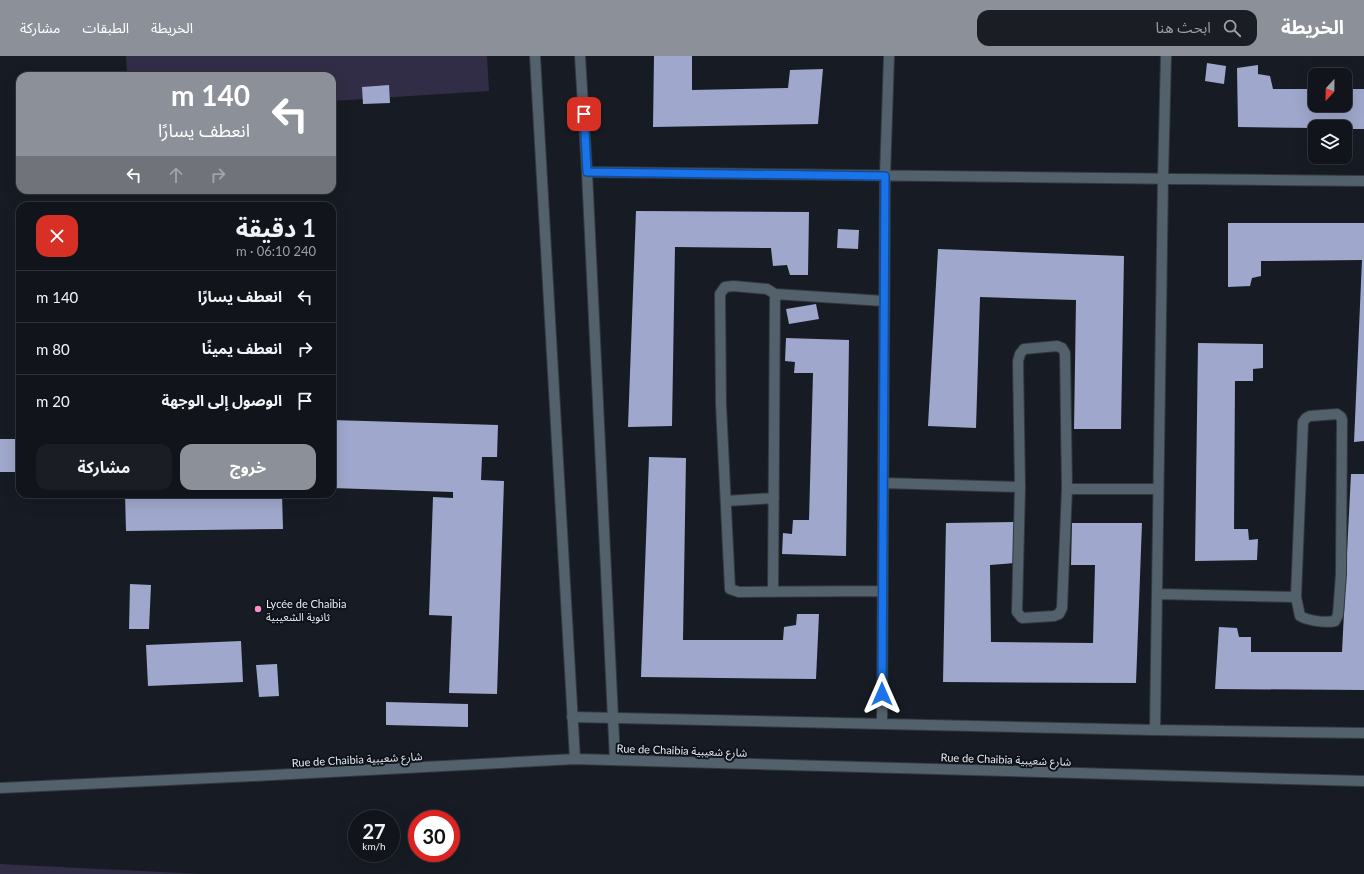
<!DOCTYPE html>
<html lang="ar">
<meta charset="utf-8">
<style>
body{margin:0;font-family:Lato,"Noto Sans Arabic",sans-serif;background:#1a1e24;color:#f1f3f6;direction:rtl;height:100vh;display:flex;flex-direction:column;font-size:15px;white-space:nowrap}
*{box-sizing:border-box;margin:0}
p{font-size:13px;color:#9c9fa3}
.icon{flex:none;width:22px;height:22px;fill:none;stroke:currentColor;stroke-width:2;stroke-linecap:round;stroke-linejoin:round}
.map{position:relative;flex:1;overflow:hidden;direction:ltr}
.panel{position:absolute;left:16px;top:146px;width:320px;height:296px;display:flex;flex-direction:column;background:#11151b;border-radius:12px;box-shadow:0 4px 16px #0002,0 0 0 1px #30343a;direction:rtl}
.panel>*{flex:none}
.banner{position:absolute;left:16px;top:16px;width:320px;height:122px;border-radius:12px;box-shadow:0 4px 16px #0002,0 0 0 1px #30343a;direction:rtl;background:#8c9099;color:#fff;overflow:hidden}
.needle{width:26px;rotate:202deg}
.controls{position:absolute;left:1308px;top:12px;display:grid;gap:8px}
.controls a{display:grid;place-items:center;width:44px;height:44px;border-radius:8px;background:#11151b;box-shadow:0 4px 16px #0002,0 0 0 1px #30343a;font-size:20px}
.speed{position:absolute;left:348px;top:754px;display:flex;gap:8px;font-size:20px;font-weight:700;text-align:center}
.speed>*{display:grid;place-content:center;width:52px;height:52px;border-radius:50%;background:#11151b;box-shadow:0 4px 16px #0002,0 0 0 1px #30343a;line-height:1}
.speed small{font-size:10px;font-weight:400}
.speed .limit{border:6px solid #d22;background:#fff;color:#111}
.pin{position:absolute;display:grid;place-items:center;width:34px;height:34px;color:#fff;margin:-17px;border-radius:8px;box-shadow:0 2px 6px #0006}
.me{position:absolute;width:44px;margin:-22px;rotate:0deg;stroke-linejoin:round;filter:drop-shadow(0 0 3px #0008)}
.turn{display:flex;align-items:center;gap:14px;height:84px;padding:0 20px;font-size:18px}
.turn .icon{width:52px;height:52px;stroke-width:2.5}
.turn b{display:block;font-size:28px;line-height:34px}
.lanes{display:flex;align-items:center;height:38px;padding:0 20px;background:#0003;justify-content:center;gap:20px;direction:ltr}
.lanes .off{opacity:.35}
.round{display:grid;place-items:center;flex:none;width:42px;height:42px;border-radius:12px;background:#1a1e24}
.summary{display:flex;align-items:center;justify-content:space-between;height:68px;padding:0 20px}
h1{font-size:24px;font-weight:700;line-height:30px}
.cta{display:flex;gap:8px;margin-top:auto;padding:8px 20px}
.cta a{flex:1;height:46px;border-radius:12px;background:#8c9099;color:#fff;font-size:16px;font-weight:700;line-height:46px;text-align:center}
.cta a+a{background:#1a1e24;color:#f1f3f6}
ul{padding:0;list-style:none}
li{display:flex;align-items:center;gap:12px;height:52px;padding:0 20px;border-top:1px solid #30343a}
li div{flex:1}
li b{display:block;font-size:15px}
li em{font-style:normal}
header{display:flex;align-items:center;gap:24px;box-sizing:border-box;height:56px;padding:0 20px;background:#8c9099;color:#fff}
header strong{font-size:19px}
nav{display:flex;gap:22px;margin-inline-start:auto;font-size:14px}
.search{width:280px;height:36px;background:#1a1e24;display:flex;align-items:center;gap:10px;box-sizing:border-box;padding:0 14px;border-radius:12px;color:#9c9fa3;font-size:15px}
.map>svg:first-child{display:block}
</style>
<header>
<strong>الخريطة</strong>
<div class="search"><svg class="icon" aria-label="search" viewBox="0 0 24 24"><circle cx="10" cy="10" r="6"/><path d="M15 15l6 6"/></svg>ابحث هنا</div>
<nav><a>الخريطة</a><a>الطبقات</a><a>مشاركة</a></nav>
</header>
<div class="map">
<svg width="1364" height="818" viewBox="0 0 1364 818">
<rect width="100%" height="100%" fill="#171c24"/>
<!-- green -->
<path fill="#322d46" d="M126 0H487L489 35 332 45V20H127Z
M0 808 201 818H0Z"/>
<!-- building -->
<path fill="#9fa7cc" d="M654 0H692V34L788 32 790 14 823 13 818 68 653 71Z
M1207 7 1226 10 1224 28 1205 25Z
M1258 9V18L1270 20 1273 33H1315V49H1345V33H1364V73H1345V71H1315V72L1238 71 1237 12Z
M389 29 390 47 363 48 362 31Z
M636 155 809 156 808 219H790L787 209 773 210 771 192 675 191 672 370 628 371Z
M1228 167H1364V385L1354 386 1362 204 1261 205V220L1252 222 1250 230 1228 231Z
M838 173 859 174 858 193 837 192Z
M938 193 1124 200 1121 373H1074L1076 244 980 241 976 372 928 370Z
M816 248 819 263 789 268 786 253Z
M786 282 849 284 846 500 782 498 783 477 792 478 793 464H809L813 317H794L795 306 785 305Z
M1198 287 1263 288V312L1253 313V325H1235L1234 473H1248L1249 484 1258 483 1257 504 1195 505Z
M332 364 498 369 497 401H482L481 424 504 425 497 638 449 637 452 560 429 559 433 441 453 442V436L332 432Z
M0 383H20V416H0Z
M649 401 686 402 683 584H783L784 571 796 569 797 558H819L816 623 641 621Z
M1351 418H1364V634L1215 633 1219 571 1237 572 1239 581H1251V596H1342Z
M125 438H282L283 473 126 475Z
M1015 466V507L990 509 991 586 1093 587 1095 509H1071L1072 467H1142L1136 627 943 626 946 467Z
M130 528 151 529 149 573H129Z
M241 585 243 626 148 630 146 589Z
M277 608 279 640 259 641 256 609Z
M386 646 468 648V671L386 669Z"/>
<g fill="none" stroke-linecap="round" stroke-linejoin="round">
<!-- minor casing -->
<g stroke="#343941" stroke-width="12">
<path id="minor" d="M587 116 1364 125
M775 238 884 245
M1337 358 1341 361 1342 364 1341 518 1338 559 1335 565C1325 567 1309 565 1300 560L1296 541 1303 366 1306 362 1310 360Z
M883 427 1020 431 1018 305 1020 298 1024 293 1057 290 1062 292 1065 297 1067 433H1158
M1020 431 1017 556 1022 562 1054 560 1059 558 1062 552 1067 433
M726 445 774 442
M773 536 775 238 767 233 733 230 725 231 720 238 721 349 730 533 739 536 882 535
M1157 538 1296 541
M572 661 1155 674 1364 677
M882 667 885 120 889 0
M1155 674 1163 122 1166 0"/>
</g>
<!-- tertiary casing -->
<g stroke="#343941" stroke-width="12">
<path id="tertiary" d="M535 0 575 703
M580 0 587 116 615 704
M0 732 253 720 575 703 1364 725"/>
</g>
<!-- minor -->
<use href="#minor" stroke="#52616b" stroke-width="10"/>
<!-- tertiary -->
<use href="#tertiary" stroke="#52616b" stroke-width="10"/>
</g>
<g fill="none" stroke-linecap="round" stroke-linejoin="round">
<!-- route casing -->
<g stroke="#114b97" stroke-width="10">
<path id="route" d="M584 58 587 116 885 120 882 638"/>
</g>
<!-- route -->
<use href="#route" stroke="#1a73e8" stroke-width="7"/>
</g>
<!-- markers -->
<circle fill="#f98fc9" stroke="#0e131b" stroke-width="1.5" cx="258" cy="553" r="4"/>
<g text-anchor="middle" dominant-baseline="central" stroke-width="4" stroke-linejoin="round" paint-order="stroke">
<!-- poi labels -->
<g font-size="11" fill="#e6eaf0" stroke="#0e131b" text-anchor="start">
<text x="266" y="547">Lycée de Chaibia<tspan x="266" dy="13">ثانوية الشعيبية</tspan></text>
</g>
<!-- street labels -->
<g font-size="11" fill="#e6eaf0" stroke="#0e131b">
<text transform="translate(682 694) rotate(2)">Rue de Chaibia شارع شعيبية</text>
<text transform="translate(357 703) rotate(-3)">Rue de Chaibia شارع شعيبية</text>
<text transform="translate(1006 703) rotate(2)">Rue de Chaibia شارع شعيبية</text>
</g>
</g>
</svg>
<div class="controls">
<a><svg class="needle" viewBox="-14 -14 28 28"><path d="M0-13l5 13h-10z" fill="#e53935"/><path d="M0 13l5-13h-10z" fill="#9c9fa3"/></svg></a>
<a><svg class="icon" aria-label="layers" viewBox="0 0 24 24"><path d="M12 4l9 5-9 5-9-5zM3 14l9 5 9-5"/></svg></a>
</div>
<div class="speed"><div>27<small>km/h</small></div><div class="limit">30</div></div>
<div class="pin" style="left:584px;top:58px;background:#d93025"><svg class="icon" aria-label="arrive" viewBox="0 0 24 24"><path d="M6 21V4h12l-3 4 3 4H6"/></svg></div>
<svg class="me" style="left:882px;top:638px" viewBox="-20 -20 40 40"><path d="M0-17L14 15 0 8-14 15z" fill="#1a73e8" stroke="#fff" stroke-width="4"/></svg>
<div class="banner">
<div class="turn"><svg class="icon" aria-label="left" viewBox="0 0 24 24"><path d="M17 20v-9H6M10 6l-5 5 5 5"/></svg><div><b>140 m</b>انعطف يسارًا</div></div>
<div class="lanes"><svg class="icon" aria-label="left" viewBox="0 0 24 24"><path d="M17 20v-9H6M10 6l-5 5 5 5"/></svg><svg class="icon off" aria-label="ahead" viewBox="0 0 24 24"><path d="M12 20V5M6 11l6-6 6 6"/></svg><svg class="icon off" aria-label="right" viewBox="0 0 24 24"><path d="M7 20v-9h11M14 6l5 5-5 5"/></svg></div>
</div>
<section class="panel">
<div class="summary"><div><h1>1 دقيقة</h1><p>240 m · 06:10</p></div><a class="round" style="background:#d93025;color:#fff"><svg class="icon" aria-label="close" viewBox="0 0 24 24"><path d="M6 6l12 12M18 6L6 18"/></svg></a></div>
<ul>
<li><svg class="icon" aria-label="left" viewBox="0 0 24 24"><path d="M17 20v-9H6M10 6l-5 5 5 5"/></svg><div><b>انعطف يسارًا</b></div><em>140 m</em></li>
<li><svg class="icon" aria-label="right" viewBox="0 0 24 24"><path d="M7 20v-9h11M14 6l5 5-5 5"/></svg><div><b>انعطف يمينًا</b></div><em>80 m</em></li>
<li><svg class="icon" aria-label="arrive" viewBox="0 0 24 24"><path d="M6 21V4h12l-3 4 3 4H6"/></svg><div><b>الوصول إلى الوجهة</b></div><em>20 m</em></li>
</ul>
<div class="cta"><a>خروج</a><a>مشاركة</a></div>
</section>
</div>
